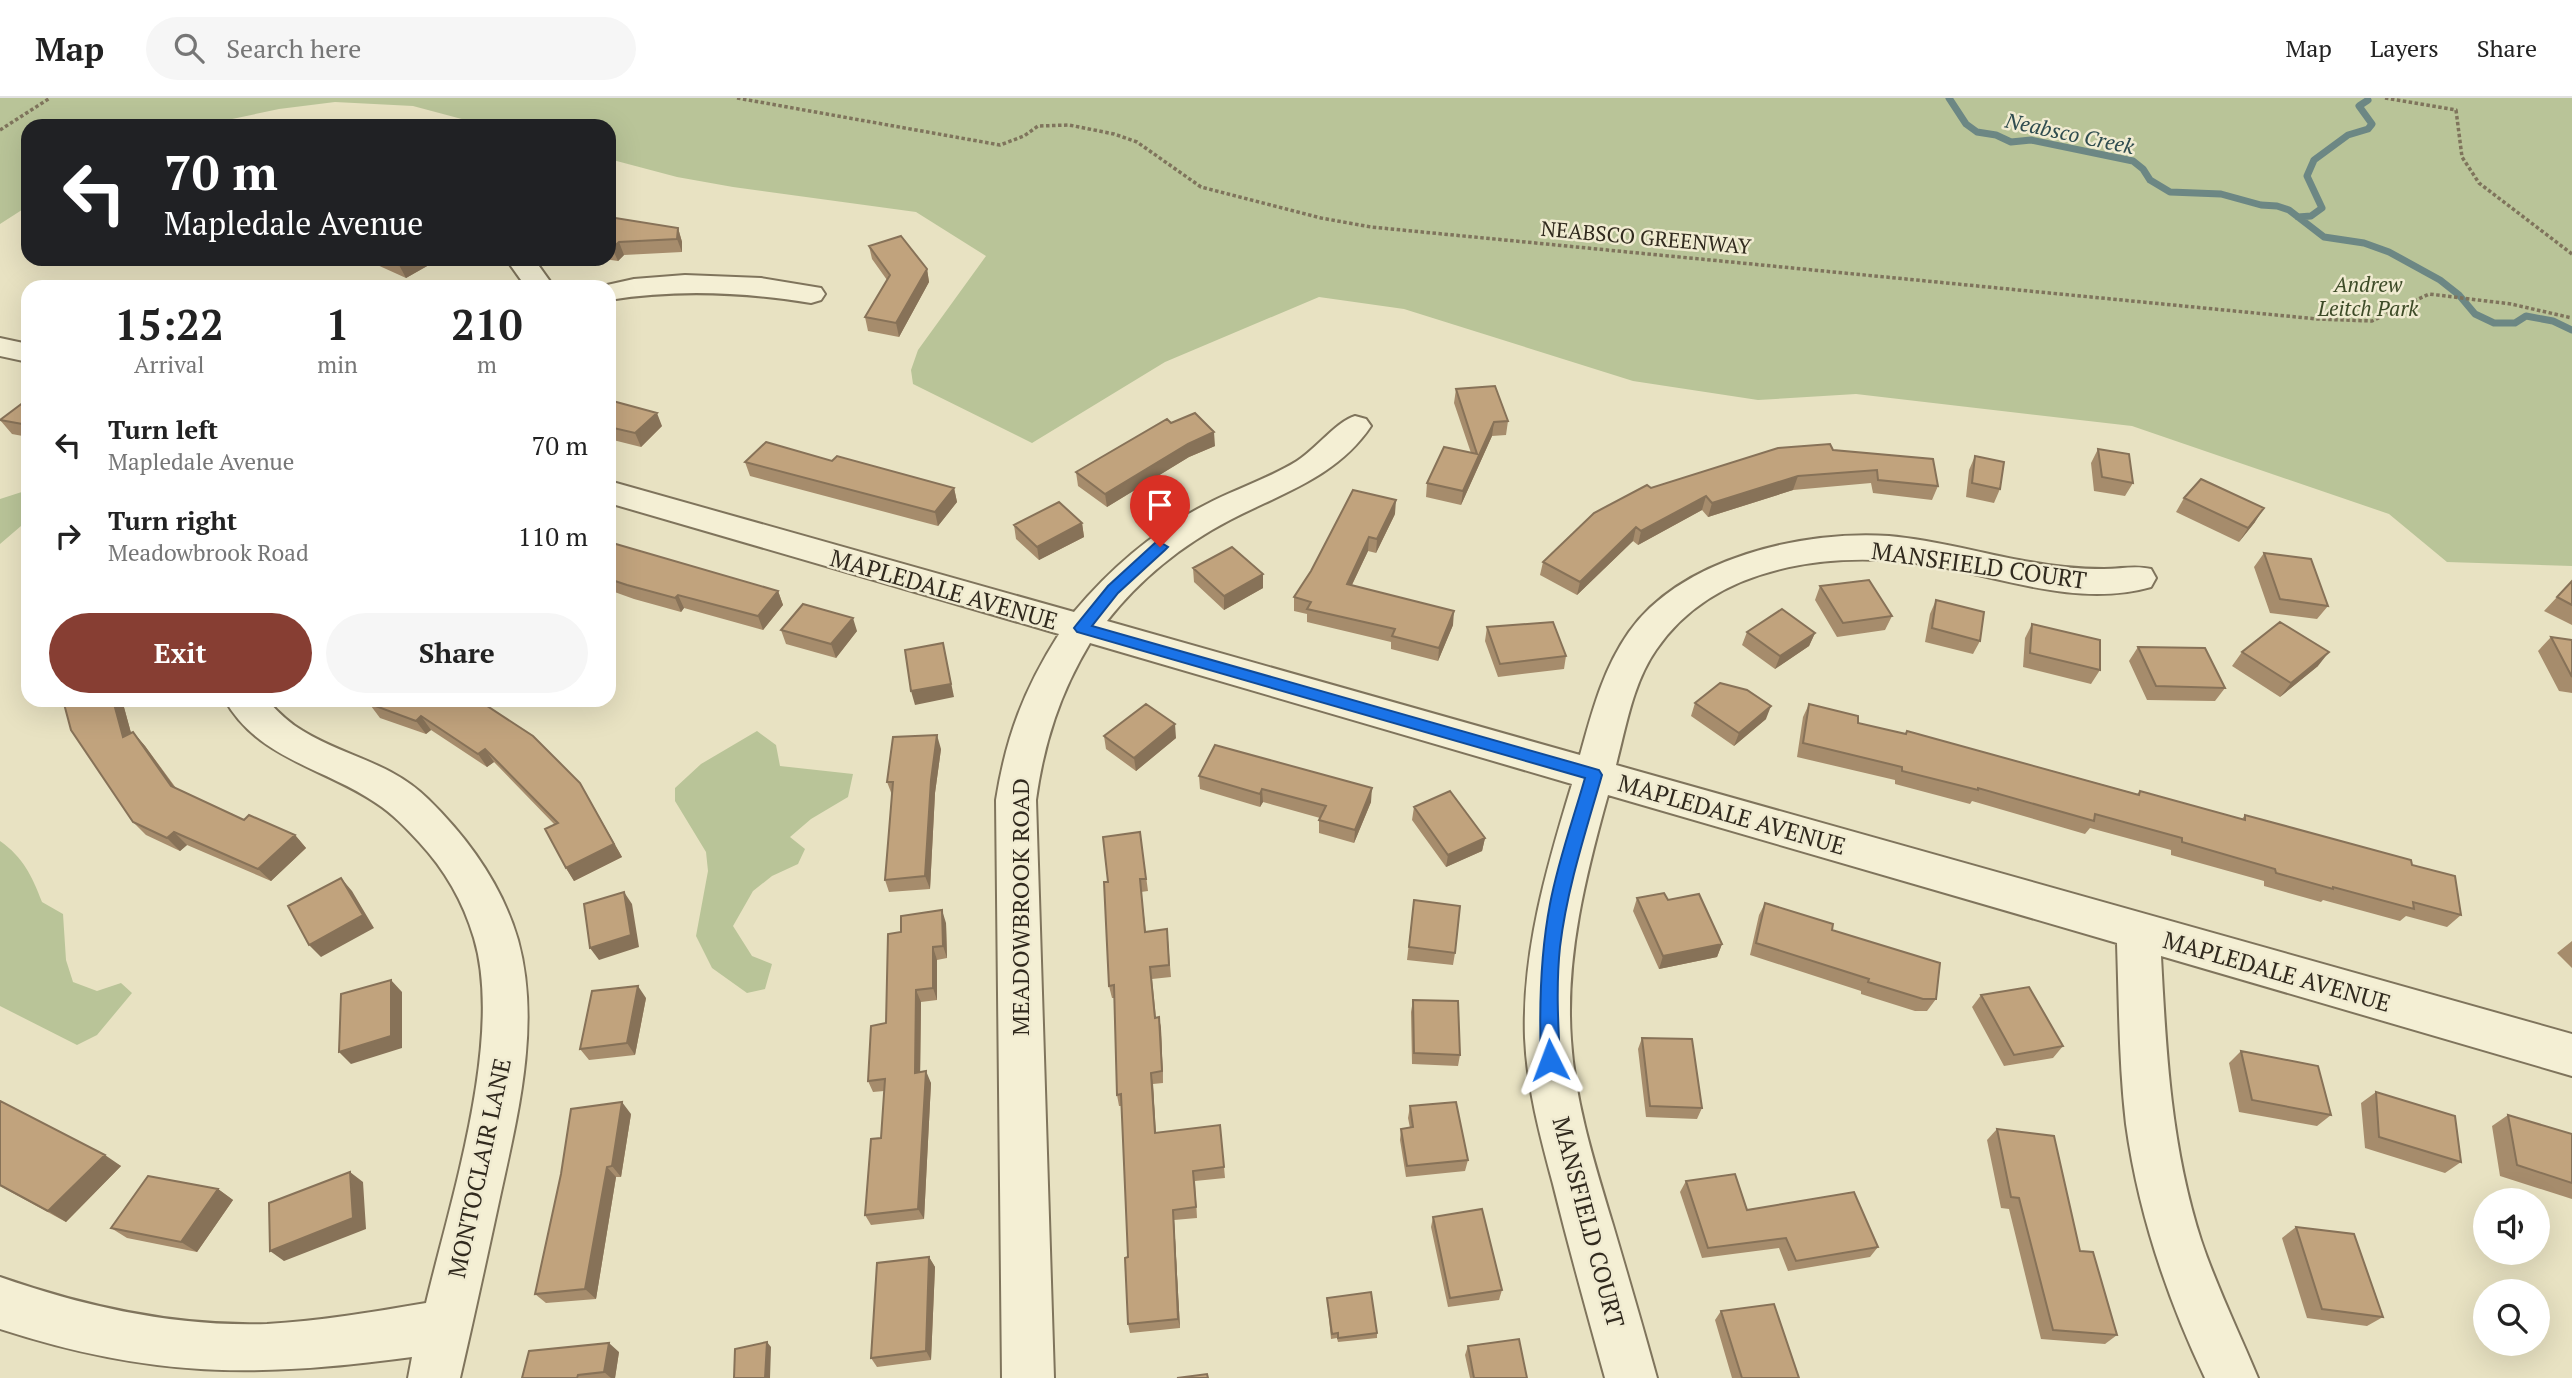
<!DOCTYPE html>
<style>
body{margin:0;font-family:"PT Serif",serif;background:#f6f6f6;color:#222;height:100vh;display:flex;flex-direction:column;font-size:26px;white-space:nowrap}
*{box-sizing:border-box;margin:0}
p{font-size:23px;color:#767676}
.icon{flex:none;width:38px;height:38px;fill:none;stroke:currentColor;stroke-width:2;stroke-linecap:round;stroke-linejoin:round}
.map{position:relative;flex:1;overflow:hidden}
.details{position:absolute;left:21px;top:182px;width:595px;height:427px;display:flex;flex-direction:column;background:#fff;border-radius:21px;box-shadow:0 7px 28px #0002}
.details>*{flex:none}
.banner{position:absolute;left:21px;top:21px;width:595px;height:147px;border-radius:21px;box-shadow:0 7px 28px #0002;background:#202124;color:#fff;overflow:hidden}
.controls{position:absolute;left:2473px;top:1090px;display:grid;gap:14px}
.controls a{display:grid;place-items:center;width:77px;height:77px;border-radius:50%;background:#fff;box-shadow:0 7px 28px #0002;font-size:35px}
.pin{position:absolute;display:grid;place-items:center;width:60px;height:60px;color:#fff;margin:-72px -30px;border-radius:50% 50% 50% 0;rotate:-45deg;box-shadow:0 0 7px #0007}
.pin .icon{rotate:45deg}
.me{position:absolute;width:77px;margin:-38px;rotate:357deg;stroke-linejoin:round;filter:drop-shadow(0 0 5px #0008)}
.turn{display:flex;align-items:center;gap:24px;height:147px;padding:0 28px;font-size:32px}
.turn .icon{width:91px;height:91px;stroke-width:2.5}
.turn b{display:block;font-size:49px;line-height:60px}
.eta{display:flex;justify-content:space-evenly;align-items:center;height:119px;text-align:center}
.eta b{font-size:42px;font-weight:600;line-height:49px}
.cta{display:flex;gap:14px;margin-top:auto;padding:14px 28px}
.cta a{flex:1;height:80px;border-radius:42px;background:#873e33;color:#fff;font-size:28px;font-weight:600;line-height:80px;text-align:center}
.cta a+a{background:#f6f6f6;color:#222}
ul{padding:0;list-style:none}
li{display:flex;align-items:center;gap:21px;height:91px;padding:0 28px}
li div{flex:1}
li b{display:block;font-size:26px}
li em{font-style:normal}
header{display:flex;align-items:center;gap:42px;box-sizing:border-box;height:98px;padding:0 35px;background:#fff;border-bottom:2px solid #e0e0e0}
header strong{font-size:33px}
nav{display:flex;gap:38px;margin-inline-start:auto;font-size:24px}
.search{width:490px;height:63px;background:#f6f6f6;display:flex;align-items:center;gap:18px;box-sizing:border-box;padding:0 24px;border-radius:38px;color:#767676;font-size:26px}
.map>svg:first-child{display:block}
</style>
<header>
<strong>Map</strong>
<div class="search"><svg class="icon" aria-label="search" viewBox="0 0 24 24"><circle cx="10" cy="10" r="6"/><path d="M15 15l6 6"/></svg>Search here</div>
<nav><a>Map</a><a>Layers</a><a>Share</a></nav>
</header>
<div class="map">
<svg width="2572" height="1280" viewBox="0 0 2572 1280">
<rect width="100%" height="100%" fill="#e8e2c2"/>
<!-- green -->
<path fill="#b9c498" d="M0 0H2572V468L2447 464 2389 416 2132 328 1856 296 1758 302 1633 283 1404 211 1319 199 1165 264 1032 345 913 286 911 272 918 252 986 158 916 114 733 89 677 79 609 61V28H488L413 8 335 4 279 11 199 28H28V108L0 126Z
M28 392V422L0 446V401Z
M757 633 776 647 780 668 853 676 848 699 811 721 790 739 805 751 798 766 772 778 753 793 733 828 752 858 772 866 765 891 747 895 712 870 696 838 708 773 706 754 675 703V690L701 666Z
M0 743C23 759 32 778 42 804L63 816 66 862 73 884 97 893 121 885 132 895 97 937 77 947 0 908Z"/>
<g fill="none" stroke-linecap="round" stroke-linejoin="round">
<!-- stream -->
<path stroke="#6c8784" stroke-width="7" d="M1949 0 1966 26 1977 34 1996 37 2011 44 2031 42 2133 63 2143 71 2150 82 2170 94 2221 96 2261 107 2277 108 2289 112 2324 139 2364 145 2389 154 2440 182 2459 197 2475 216 2494 225H2515L2526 218 2553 223 2572 232
M2298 119 2311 118 2322 110 2307 78 2314 62 2348 37 2368 31 2372 26 2359 8 2368 2"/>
<!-- minor casing -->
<g stroke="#7f745c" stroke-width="4">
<path id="minor" d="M506 161H534L554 189H526Z
M685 177 761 180 821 190 825 196 821 202 811 205C743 194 677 191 609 202V189H598L634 181Z
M0 240 28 246V264L0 258Z
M1355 318 1366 321 1371 328C1337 379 1282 395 1230 422 1182 447 1140 481 1107 523L1580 657C1592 614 1603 571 1629 534 1681 460 1804 432 1889 438 1937 442 1983 456 2030 464 2055 469 2079 471 2104 471 2121 471 2135 467 2151 471L2156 480 2151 489C2084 508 2013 484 1947 470 1848 451 1718 460 1656 552 1633 585 1626 629 1616 667L2572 936V978L2161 858C2166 955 2171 1049 2201 1142 2217 1190 2239 1234 2258 1280H2205C2167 1200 2138 1114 2126 1026 2119 966 2119 905 2117 845L1608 697C1586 776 1565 859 1571 942 1575 1005 1595 1067 1613 1127 1628 1178 1643 1229 1657 1280H1605C1587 1215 1569 1151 1553 1086 1540 1038 1527 989 1525 940 1522 853 1547 768 1572 686L1090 545C1060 595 1044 644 1036 702L1054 1280H1002L996 702C1006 639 1024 591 1059 536L609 405V383L1074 514C1111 470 1154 433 1205 407 1235 391 1268 381 1297 363 1316 351 1337 323 1355 318Z
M225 602H267C278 614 289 625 303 633 343 658 391 664 428 701 468 740 502 787 518 842 541 926 518 1016 500 1099 487 1159 474 1220 460 1280H408L412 1259C256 1280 151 1280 0 1231V1179C86 1209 175 1229 267 1226 320 1223 373 1214 426 1205 450 1104 504 940 474 840 463 803 445 772 419 744 406 730 393 716 376 705 325 670 258 661 225 602Z"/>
</g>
<!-- path -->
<path stroke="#7f745c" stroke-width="3.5" stroke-dasharray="3.5 2.5" stroke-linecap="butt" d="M737 0 1000 47 1024 38 1038 28 1069 27 1114 36 1137 44 1201 89 1321 120 1371 129 2317 221 2372 223 2429 196 2511 206 2572 220
M2385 0 2456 12 2462 59 2479 85 2572 156
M0 32 50 0"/>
<!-- minor -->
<use href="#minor" fill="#f4efd4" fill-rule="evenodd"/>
</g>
<!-- wall -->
<path fill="#a68c6c" d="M609 119 678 130 682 144V154L624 157 618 163 604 161H609Z
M869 148 927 171 929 184 899 239 868 233 865 219 887 182 872 161Z
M364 161H435L436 163 406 180Z
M1456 291 1508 323 1506 337 1492 338 1461 407 1426 399 1427 385 1471 355 1454 305Z
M28 301V339L12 336 0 322Z
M609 302 662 328 641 349 609 341Z
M1171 325 1215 348 1189 359 1107 409 1078 388 1076 374Z
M2098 351 2133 385 2125 398 2094 393 2091 365Z
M1833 352 1938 388 1932 402 1873 395 1871 385 1793 392 1708 419 1702 412 1638 447 1633 443 1577 497 1540 477 1543 464 1651 390Z
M1975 358 2000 391 1994 405 1966 399 1969 372Z
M832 363 954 390 957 404 938 428 750 378 745 364Z
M2184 400 2255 424 2239 444 2176 414Z
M1395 416 1376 455 1368 453 1352 487 1453 527 1438 563 1391 551V544L1307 524V516L1294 513V499Z
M1082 425 1084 439 1039 462 1016 441 1014 427Z
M609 444 778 493 783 507 763 532 684 510 681 514 634 501 609 492Z
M2264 455 2328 508 2317 521 2270 515 2254 469Z
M1193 470 1263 476V490L1224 512 1194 484Z
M2572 483V527L2544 513Z
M1820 488 1892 518 1885 532 1837 539 1815 502Z
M1936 502 1980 543 1973 556 1925 544 1930 516Z
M2032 526 2100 572 2091 586 2023 569 2025 540Z
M1487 529 1566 558 1564 571 1498 579 1485 543Z
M781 532 857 533 836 560 786 546Z
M1747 534 1815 535 1809 548 1775 571 1742 547Z
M2551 539 2572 542V595L2559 593 2538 553Z
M2138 549 2225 590 2215 603 2147 602 2129 563Z
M2242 554 2318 568 2280 599 2232 568Z
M63 602H122L131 635 133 634 145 648 176 690 244 722 295 737 306 750 271 783 187 747 180 753 146 737 133 724Z
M353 602H478L580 685 622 759 574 783 566 770 555 727 494 664 487 669 431 632 426 636 380 620 371 608Z
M1695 605 1766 621 1734 648 1691 618Z
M1809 606 1858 625 1905 636 1907 633 2137 696 2140 693 2242 721 2245 717 2412 767 2461 817 2447 829 2406 818 2400 823 2323 802 2321 804 2264 788V783L2171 757V752L2090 730 2085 736 1972 703 1970 706 1895 686V682L1797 659 1803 619Z
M1104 638 1176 640 1136 673 1106 651Z
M941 651 935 695 930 791 889 794 885 782 892 697 887 684Z
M1199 678 1371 704 1354 745 1319 735V722L1320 720 1263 704 1260 709 1200 691Z
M1414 709 1485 740 1482 753 1446 769 1412 722Z
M1140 734 1148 793 1141 794 1146 834 1167 831 1171 879 1152 881 1156 920 1159 919 1161 931 1163 985 1153 986 1156 1035 1224 1069 1225 1080 1195 1083 1197 1120 1174 1122 1180 1230 1130 1235 1128 1226V1159L1122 1008H1119L1117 997 1114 900H1112L1109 888 1108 784Z
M1637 800 1668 802 1722 846 1717 859 1659 871 1633 813Z
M1414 802 1455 855 1453 867 1407 862Z
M1765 805 1832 832 1936 901 1927 913H1915L1861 896V893L1750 857 1759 817Z
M946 825 947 860 937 862V902L921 904 920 974 931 985 924 1121 871 1127 865 1117 881 1040 884 993 873 994 868 983 886 925 901 834Z
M2572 843V870L2557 855Z
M1981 897 2063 948 2053 960 2004 968 1972 909Z
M646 900 635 957 589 962 580 951Z
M1413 902 1460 957 1458 968 1412 966 1411 914Z
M1642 940 1702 1010 1697 1021 1646 1019 1638 951Z
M2241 953 2331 1017 2317 1028 2239 1014 2229 965Z
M2376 994 2461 1064 2445 1075 2365 1050 2361 1005Z
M0 1003 121 1068 66 1124 0 1088Z
M1410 1008 1468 1062 1465 1073 1406 1079 1400 1042 1401 1031 1410 1030 1408 1020Z
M631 1016 621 1079H616L596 1201 546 1205 535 1196Z
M2508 1017 2572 1036V1101L2500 1078 2492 1028Z
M1997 1031 2080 1153 2117 1237 2105 1246 2041 1241 2009 1111 2001 1110 1987 1042Z
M1686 1083 1747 1112 1878 1149 1870 1159 1788 1173 1779 1150 1702 1160 1680 1094Z
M218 1091 233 1102 197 1154 127 1140 111 1130Z
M1433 1119 1502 1192 1499 1202 1448 1209 1431 1129Z
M2296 1129 2383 1219 2367 1228 2307 1220 2282 1140Z
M929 1159 935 1169 931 1262 877 1269 871 1260Z
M1327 1200 1377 1235V1240L1338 1244 1337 1240 1331 1241Z
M1721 1213 1799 1280H1732L1715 1222Z
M1468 1248 1527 1280H1470L1465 1257Z
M619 1254 615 1280H522Z"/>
<!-- shaded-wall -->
<path fill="#877258" d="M678 130 682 144V154L677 141Z
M619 144 624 157 618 163 612 150Z
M409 161H435L436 163 406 180 399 167Z
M927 171 929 184 899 239 896 225Z
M657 315 662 328 641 349 635 335Z
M1494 324 1492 338 1461 407 1463 393Z
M1214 334 1215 348 1189 359 1107 409 1105 396 1188 346Z
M1798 378 1793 392 1708 419 1712 405Z
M954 390 957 404 938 428 935 414Z
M1706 398 1702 412 1638 447 1641 433Z
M1396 402 1395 416 1376 455 1377 441Z
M2264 410 2255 424 2239 444 2248 430Z
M1082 425 1084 439 1039 462 1037 449Z
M1636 429 1633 443 1577 497 1580 484Z
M1369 439 1368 453 1346 499 1347 486Z
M1263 476V490L1224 512V498Z
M778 493 783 507 763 532 758 518Z
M678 497 684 510 681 514 675 500Z
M1454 513 1453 527 1438 563 1439 550Z
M853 520 857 533 836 560 831 546Z
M1815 535 1809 548 1775 571 1780 558Z
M943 545 954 599 915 607 911 593Z
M2329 554 2318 568 2280 599 2291 585Z
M113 602H122L136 653 123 639Z
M1771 608 1766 621 1734 648 1739 635Z
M421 618 431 632 426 636 416 623Z
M1175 626 1176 640 1136 673 1134 660Z
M133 634 145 648 183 701 171 688Z
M937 637 941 651 935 695 930 791 925 778 931 682Z
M485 651 494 664 487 669 478 656Z
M580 685 622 759 574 783 566 770Z
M1372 690 1371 704 1354 745 1355 732Z
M1262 691 1263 704 1260 709V696Z
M174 734 187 747 180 753 167 740Z
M295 737 306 750 271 783 258 771Z
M1485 740 1482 753 1446 769 1448 757Z
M341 780 352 793 374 830 321 859 309 847Z
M624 794 632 806 639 849 599 862 590 850Z
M942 812 946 825 947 860 943 848Z
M1722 846 1717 859 1659 871 1663 858Z
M933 849 937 862V902L933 890Z
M391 882 402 894V950L351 966 339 954Z
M638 888 646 900 635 957 627 945Z
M916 892 921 904 920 987 915 975Z
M1159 919 1161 931 1163 985 1162 973Z
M926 973 931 985 924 1121 918 1111Z
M1151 975 1153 986 1156 1046 1155 1035Z
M622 1004 631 1016 621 1079 612 1068Z
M105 1057 121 1068 66 1124 48 1113Z
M607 1069 616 1079 596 1201 585 1191Z
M350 1074 363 1084 366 1131 284 1163 270 1153Z
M218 1091 233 1102 197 1154 181 1144Z
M1173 1112 1174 1122 1180 1230 1178 1221Z
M929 1159 935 1169 931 1262 926 1253Z
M767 1244 771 1249 770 1280H765Z
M609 1245 619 1254 615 1280H611L604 1274Z"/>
<!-- building -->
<path fill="#c1a37d" stroke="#877258" stroke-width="2" d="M609 119 678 130 677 141 619 144 612 150 609 149Z
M901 138 927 171 896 225 865 219 890 177 869 148Z
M387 161H409L399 167Z
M1495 288 1508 323 1494 324 1463 393 1427 385 1444 349 1477 356 1456 291Z
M28 301V327L0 322Z
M609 302 657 315 635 335 609 329Z
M1195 315 1214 334 1188 346 1105 396 1076 374 1167 321 1171 325Z
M766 344 832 363 837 358 954 390 935 414 745 364Z
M1830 346 1833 352 1933 361 1938 388 1878 382 1877 372 1798 378 1712 405 1706 398 1641 433 1636 429 1580 484 1543 464 1594 415 1647 387 1651 390 1778 350Z
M2098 351 2129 356 2133 385 2102 379Z
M1975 358 2004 364 2000 391 1972 385Z
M2201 381 2264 410 2248 430 2184 400Z
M1353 392 1396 402 1377 441 1369 439 1347 486 1454 513 1439 550 1392 538 1395 531 1307 511 1311 504 1294 499 1311 473Z
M1059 404 1082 425 1037 449 1014 427Z
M609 444 778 493 758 518 678 497 675 500 627 487 609 481Z
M1232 449 1263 476 1224 498 1193 470Z
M2264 455 2311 461 2328 508 2280 501Z
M1869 482 1892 518 1843 525 1820 488Z
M2572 483V507L2557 499Z
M1936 502 1984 514 1980 543 1932 530Z
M803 506 853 520 831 546 781 532Z
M1782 511 1815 535 1780 558 1747 534Z
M1553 524 1566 558 1500 566 1487 529Z
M2280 524 2329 554 2291 585 2242 554Z
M2032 526 2100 542V572L2030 555Z
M2551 539 2572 542V579Z
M943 545 951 586 911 593 905 552Z
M2138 549 2205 550 2225 590 2156 588Z
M1720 585 1747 592 1771 608 1739 635 1695 605Z
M63 602H113L123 639 133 634 171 688 244 722 249 717 295 737 258 771 174 734 167 740 133 724 71 632Z
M375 602H478L533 638 580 685 614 746 566 770 545 731 558 725 485 651 478 656 421 618 416 623 370 606Z
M1146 606 1175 626 1134 660 1104 638Z
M1809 606 1858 618V625L1906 636 1907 633 2139 697 2140 693 2245 722V717L2411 762 2412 767 2455 778 2461 817 2413 804 2414 811 2333 789V791L2276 775 2275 771 2182 744V740L2095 716 2094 723 1978 690V692L1902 673V669L1803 645Z
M937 637 931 682 925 778 885 782 893 684H887L893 639Z
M1215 647 1372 690 1355 732 1319 722 1326 708 1262 691 1260 696 1199 678Z
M1450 693 1485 740 1448 757 1414 709Z
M1140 734 1146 781H1140L1145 834 1167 831 1169 867 1150 869 1155 920 1159 919 1162 973 1151 975 1155 1035 1220 1027 1224 1069 1193 1073 1196 1109 1173 1112 1178 1221 1128 1226 1125 1160 1128 1159 1121 996 1117 997 1114 887 1109 888 1104 784H1108L1103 739Z
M341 780 363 817 309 847 288 808Z
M624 794 631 837 590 850 584 806Z
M1664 795 1668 802 1699 796 1722 846 1663 858 1637 800Z
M1414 802 1460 808 1455 855 1409 849Z
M1765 805 1833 826 1832 832 1940 865 1936 901H1923L1868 884 1869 881 1756 845Z
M942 812 943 848 933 849V890L916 892 915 975 926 973 918 1111 865 1117 871 1041 881 1040 885 981 868 983 871 928 886 925 888 836 901 834V818Z
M391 882V938L339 954 341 896Z
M638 888 627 945 580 951 592 893Z
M2029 889 2063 948 2014 957 1981 897Z
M1413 902 1458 903 1460 957 1414 955Z
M1642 940 1692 941 1702 1010 1650 1008Z
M2241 953 2318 968 2331 1017 2252 1002Z
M2376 994 2455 1018 2461 1064 2379 1039Z
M0 1003 105 1057 48 1113 0 1087Z
M622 1004 612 1068 607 1069 585 1191 535 1196 561 1076 571 1011Z
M1456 1004 1468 1062 1407 1068 1401 1031 1413 1029 1410 1008Z
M2508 1017 2572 1036V1085L2517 1067Z
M1997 1031 2054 1038 2080 1153 2093 1154 2117 1237 2053 1232 2019 1100 2011 1099Z
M350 1074 353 1120 270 1153 269 1105Z
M1735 1076 1747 1112 1854 1094 1878 1149 1796 1163 1786 1140 1708 1150 1686 1083Z
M148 1078 218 1091 181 1144 111 1130Z
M1482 1111 1502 1192 1450 1200 1433 1119Z
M2296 1129 2354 1136 2383 1219 2322 1211Z
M929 1159 926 1253 871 1260 877 1165Z
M1371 1194 1377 1235 1338 1240V1235L1332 1236 1327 1200Z
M1774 1206 1799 1280H1742L1721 1213Z
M1519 1241 1527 1280H1474L1468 1248Z
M767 1244 765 1280H734L735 1251Z
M609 1245 604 1274 578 1277 577 1280H522L529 1253Z
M1207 1276 1208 1280H1177Z"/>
<!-- route -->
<path fill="#1a73e8" stroke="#114b97" stroke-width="2" d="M1160 444 1168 449 1165 452 1118 495 1092 528 1599 672 1602 677C1586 733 1567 790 1560 849 1556 887 1558 924 1560 962L1557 968 1550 970 1544 968 1541 962C1539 909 1540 858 1550 806 1558 763 1573 722 1585 680L1077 534 1074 530 1077 526 1108 488 1155 445Z"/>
<g text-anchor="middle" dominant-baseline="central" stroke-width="5" stroke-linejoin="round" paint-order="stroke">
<!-- far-water labels -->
<g font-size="21" font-style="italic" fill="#2f4c4f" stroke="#f0ebd1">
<text transform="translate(2070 35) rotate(12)">Neabsco Creek</text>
</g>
<!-- far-street labels -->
<g font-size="21" fill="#312a1e" stroke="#f0ebd1">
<text transform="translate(1646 139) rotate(5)">NEABSCO GREENWAY</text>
</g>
<!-- far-park labels -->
<g font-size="21" font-style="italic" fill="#3d4b27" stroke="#f0ebd1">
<text x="2368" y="186">Andrew<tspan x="2368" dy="24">Leitch Park</tspan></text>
</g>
<!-- street labels -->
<g font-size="24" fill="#312a1e" stroke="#f0ebd1">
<text transform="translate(1979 467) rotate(8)">MANSFIELD COURT</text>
<text transform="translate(944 491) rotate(16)">MAPLEDALE AVENUE</text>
<text transform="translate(1732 716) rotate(16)">MAPLEDALE AVENUE</text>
<text transform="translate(1020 809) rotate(-90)">MEADOWBROOK ROAD</text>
<text transform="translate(2277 873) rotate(16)">MAPLEDALE AVENUE</text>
<text transform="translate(479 1070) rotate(-78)">MONTOCLAIR LANE</text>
<text transform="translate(1589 1124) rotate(75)">MANSFIELD COURT</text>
</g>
</g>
</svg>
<div class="controls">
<a><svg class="icon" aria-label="sound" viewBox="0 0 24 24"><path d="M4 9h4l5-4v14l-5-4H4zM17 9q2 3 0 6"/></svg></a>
<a><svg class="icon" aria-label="search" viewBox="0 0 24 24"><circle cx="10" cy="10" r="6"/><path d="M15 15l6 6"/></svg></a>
</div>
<div class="pin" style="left:1160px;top:449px;background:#d93025"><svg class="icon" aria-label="arrive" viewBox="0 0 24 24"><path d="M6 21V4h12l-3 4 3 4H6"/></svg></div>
<svg class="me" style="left:1550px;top:962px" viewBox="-20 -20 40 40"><path d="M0-17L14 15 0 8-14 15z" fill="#1a73e8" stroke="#fff" stroke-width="4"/></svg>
<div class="banner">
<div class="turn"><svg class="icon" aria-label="left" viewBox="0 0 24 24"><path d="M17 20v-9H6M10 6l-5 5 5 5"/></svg><div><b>70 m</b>Mapledale Avenue</div></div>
</div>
<section class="details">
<div class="eta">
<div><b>15:22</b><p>Arrival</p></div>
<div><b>1</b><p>min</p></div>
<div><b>210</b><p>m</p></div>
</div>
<ul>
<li><svg class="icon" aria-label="left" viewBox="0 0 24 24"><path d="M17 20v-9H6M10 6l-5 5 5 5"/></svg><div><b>Turn left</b><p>Mapledale Avenue</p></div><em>70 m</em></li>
<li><svg class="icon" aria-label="right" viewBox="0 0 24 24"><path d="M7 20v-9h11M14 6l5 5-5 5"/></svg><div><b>Turn right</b><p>Meadowbrook Road</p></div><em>110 m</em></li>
</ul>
<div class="cta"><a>Exit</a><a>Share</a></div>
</section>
</div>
